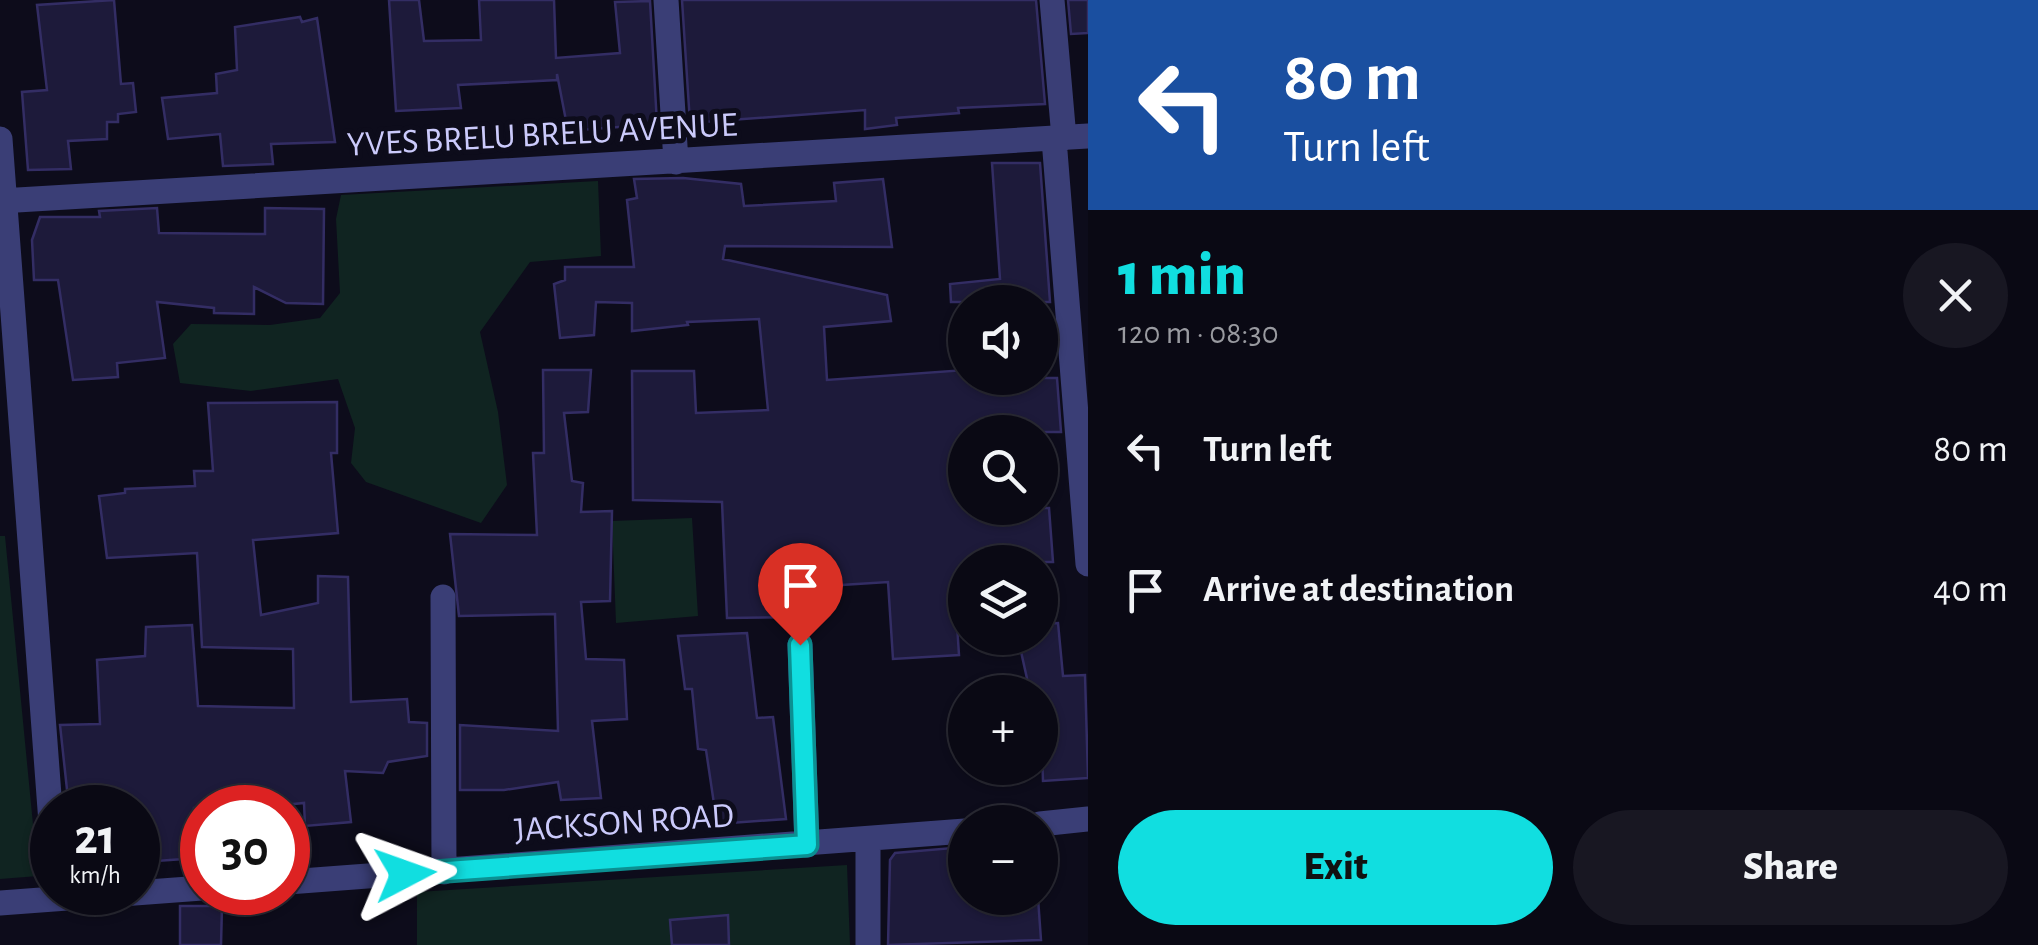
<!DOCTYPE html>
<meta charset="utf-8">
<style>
body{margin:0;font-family:"Alegreya Sans",sans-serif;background:#181722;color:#f1f3f6;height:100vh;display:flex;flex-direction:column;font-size:38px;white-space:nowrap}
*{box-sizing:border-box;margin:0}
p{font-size:32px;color:#999aa0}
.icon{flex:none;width:55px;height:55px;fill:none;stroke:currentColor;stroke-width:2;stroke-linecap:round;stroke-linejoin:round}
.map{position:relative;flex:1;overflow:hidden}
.drawer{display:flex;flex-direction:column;background:#0a0914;width:950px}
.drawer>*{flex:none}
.hud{background:#1a4fa0;color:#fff;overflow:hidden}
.controls{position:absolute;left:948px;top:285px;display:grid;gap:20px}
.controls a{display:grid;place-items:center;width:110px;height:110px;border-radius:50%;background:#0a0914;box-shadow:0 2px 8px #0004,0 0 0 2px #2a2a34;font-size:50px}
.speed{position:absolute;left:30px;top:785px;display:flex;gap:20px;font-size:50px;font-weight:700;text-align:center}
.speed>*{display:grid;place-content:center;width:130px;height:130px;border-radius:50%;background:#0a0914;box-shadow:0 2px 8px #0004,0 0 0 2px #2a2a34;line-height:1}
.speed small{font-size:25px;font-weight:400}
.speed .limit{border:15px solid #d22;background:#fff;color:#111}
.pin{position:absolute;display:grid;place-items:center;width:85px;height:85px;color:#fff;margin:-102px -42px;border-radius:50% 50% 50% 0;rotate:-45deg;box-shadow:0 0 10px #0007}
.pin .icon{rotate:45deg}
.me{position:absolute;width:110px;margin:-55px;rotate:86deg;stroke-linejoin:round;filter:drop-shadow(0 0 8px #0008)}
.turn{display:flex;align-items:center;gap:35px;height:210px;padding:0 30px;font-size:45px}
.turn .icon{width:130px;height:130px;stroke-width:2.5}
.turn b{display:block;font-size:70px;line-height:85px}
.round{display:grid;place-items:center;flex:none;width:105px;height:105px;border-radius:52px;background:#181722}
.summary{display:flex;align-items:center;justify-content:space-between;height:170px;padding:0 30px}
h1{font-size:60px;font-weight:800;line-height:75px;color:#11dee0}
.action{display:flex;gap:20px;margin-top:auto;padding:20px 30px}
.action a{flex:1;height:115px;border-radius:60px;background:#11dee0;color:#111;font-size:40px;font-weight:800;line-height:115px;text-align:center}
.action a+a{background:#181722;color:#f1f3f6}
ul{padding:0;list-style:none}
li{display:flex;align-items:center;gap:30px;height:140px;padding:0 30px}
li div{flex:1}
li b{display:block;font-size:38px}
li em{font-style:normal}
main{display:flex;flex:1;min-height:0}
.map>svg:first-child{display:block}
</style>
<main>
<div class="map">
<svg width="1088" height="945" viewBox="0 0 1088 945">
<rect width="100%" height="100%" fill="#0d0c1b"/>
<!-- green -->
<path fill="#102421" d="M598 181 601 256 530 262 480 332 498 412 507 485 481 523 366 482 351 463 355 428 338 379 251 391 180 383 173 344 191 324 270 325 320 318 340 293 336 219 341 195Z
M692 518 698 616 616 623 612 521Z
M0 536H5L38 876 0 879Z
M847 865 850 945H417V892Z"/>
<!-- building -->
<path fill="#1d1a3a" stroke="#332d64" stroke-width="2.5" d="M114 0 121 84 133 83 136 112 118 114V122H107V139L68 141 71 169 28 170 22 92 47 90 37 5Z
M389 0H419L424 41 481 40 479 0H554L556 58 620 53 615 2 650 1 657 124 568 131 557 74V80L458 85 461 108 396 111Z
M682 0H1036L1045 104 958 108 959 113 896 118 897 125 865 129V110L690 123Z
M1068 0H1088V33L1071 34Z
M300 17 302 22 317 18 335 142 271 144 273 164 223 166 220 134 168 139 162 98 217 93 216 74 237 70 235 27Z
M992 163H1040L1050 302H951L950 284 1000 279Z
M683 178 741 184 744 206 836 201 834 183 883 179 892 247 725 246 723 259 887 295 891 321 824 327 827 380 965 370V378H1057L1061 432H965V508H1049L1053 562H965V576L954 577 959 655 893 659 888 582 826 586 830 608 813 611 812 617 727 618 722 502 633 500 632 371H694L696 413 768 410 759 319 687 322 688 325 632 331V303L596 302 594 335 560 338 554 284 565 280V267H634L627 200 637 198 634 179Z
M157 208 159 233 265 234V208L324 209 323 304 286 303 254 287V314L214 313V308L157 302 165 358 117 363 118 377 73 380 58 280H34L32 240 40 217H100L99 211Z
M543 370H591L588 412 564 413 572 481 583 483 581 512 612 511 610 601 581 602 586 659 624 660 627 719 592 721 601 798 561 800 558 782 504 790H460V725L558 731 555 614 459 616 450 534 537 535 533 453H544Z
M337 402V453H331L338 533 253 540 261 615 318 603V576L348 577 351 702 407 699 409 722 427 723V756L388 762 383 773 345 771 351 822 305 826 304 803 254 808H194L197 858 143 862 140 808H69L60 725 100 724 97 660 145 656 146 627 192 625 198 706 294 708 293 649 202 647 197 553 107 558 99 496 125 493V489L195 486 194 471H213L208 403Z
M1058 623 1063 676 1085 675 1088 778 1043 781 1040 692H1030L1018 638H1040V624Z
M747 633 757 718 773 717 786 819 717 824 706 750 698 749 692 689H685L678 636Z
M964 847 965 898H1038L1041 940 888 945 890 860 895 853Z
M180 906H222L221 945H180Z
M728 915 729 945H672L670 920Z"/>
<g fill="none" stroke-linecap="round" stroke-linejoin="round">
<!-- street -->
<path stroke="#3a3e76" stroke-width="25" d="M666 0 676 162
M1052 0 1064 138
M0 139 52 836
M1054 139 1088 564
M0 201 1088 136
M443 597 444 872
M800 645 807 845
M1040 824 1088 819
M868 840V945
M288 882 965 831
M0 903 202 888"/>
</g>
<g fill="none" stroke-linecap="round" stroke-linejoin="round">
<!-- route casing -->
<g stroke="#0b9092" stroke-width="25">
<path id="route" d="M405 874 807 845 800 645"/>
</g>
<!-- route -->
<use href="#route" stroke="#11dee0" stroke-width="18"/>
</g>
<g text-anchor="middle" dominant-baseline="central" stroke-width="10" stroke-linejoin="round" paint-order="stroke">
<!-- street labels -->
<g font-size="35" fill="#cbcafb" stroke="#0d0c1b">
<text transform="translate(542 135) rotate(-3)">YVES BRELU BRELU AVENUE</text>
<text transform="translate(624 823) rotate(-4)">JACKSON ROAD</text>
</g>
</g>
</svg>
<div class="controls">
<a><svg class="icon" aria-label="sound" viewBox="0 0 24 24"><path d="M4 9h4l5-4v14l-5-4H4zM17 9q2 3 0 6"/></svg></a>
<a><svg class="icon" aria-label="search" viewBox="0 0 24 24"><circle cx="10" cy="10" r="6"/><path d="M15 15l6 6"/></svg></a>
<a><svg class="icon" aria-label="layers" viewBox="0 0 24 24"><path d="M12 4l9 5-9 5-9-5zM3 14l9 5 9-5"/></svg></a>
<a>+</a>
<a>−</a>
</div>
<div class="speed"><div>21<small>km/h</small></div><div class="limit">30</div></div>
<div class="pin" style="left:800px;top:645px;background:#d93025"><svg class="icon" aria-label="arrive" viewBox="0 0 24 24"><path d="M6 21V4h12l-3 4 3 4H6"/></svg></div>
<svg class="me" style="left:405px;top:874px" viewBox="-20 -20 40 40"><path d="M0-17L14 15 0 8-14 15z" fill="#11dee0" stroke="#fff" stroke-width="4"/></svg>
</div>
<section class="drawer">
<div class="hud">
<div class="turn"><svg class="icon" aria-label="left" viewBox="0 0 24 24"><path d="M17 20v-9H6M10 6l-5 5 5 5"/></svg><div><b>80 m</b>Turn left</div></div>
</div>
<div class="summary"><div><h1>1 min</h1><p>120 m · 08:30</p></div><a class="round"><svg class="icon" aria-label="close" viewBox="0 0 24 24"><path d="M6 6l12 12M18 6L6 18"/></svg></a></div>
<ul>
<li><svg class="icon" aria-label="left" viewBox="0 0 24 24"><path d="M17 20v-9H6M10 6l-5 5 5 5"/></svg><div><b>Turn left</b></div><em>80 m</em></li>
<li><svg class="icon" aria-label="arrive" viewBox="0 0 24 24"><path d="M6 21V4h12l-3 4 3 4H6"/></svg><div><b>Arrive at destination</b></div><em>40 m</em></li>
</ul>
<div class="action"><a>Exit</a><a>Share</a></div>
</section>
</main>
